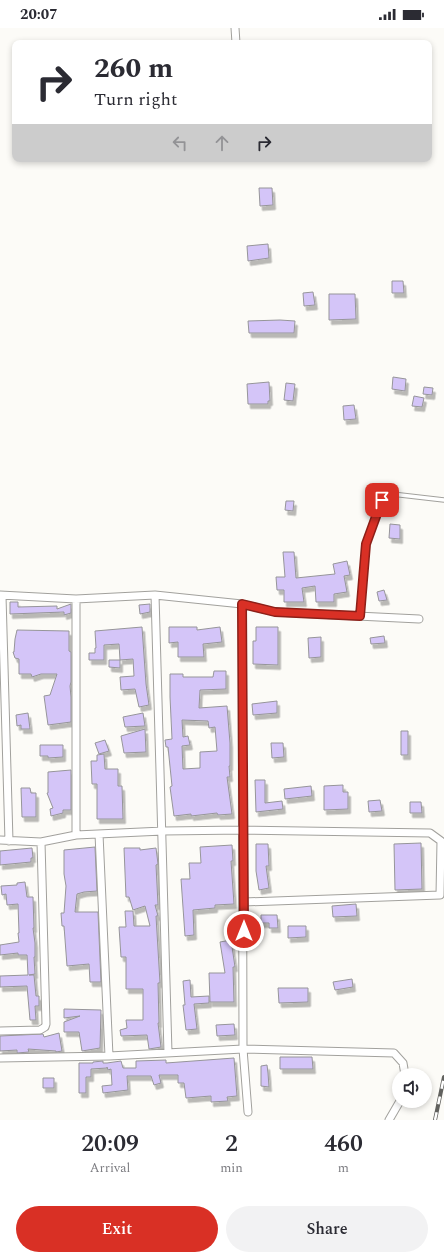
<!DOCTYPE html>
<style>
body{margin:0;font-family:Spectral,serif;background:#f2f2f3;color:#2b2b33;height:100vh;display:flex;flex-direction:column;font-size:15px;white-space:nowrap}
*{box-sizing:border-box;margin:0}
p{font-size:13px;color:#7c7c81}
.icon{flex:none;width:22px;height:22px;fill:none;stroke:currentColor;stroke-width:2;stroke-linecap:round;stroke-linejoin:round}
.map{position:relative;height:1092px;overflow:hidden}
.drawer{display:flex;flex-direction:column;background:#fff;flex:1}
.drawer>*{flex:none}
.guide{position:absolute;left:12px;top:12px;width:420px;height:122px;border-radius:8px;box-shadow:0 2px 6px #0003;background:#fff;color:#2b2b33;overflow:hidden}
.controls{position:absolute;left:392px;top:1040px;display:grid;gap:8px}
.controls a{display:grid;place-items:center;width:40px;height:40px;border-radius:50%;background:#fff;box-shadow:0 2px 6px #0003;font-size:20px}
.pin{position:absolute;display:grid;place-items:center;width:34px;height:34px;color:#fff;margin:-17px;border-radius:8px;box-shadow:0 2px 6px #0006}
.me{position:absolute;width:44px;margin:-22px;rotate:0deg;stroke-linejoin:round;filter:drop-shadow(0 0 3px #0008)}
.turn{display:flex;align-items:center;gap:14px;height:84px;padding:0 16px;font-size:18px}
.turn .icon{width:52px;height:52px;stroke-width:2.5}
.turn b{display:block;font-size:28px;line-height:34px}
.lanes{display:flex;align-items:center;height:38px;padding:0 16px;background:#0003;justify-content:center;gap:20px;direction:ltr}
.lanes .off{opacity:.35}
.eta{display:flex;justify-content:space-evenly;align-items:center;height:68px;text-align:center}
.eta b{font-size:24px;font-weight:600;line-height:28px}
.cta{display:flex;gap:8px;margin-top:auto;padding:8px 16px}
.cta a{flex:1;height:46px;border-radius:24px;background:#d93025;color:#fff;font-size:16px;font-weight:600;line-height:46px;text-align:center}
.cta a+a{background:#f2f2f3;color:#2b2b33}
.status{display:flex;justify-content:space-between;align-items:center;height:28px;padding:0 20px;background:#fff;direction:ltr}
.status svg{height:11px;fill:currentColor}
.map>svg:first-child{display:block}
</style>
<div class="status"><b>20:07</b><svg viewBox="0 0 49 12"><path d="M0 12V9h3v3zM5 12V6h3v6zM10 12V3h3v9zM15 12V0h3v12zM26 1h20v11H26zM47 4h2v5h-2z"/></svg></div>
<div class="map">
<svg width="444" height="1092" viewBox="0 0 444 1092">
<defs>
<filter id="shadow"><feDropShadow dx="2.5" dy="4.5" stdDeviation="0" flood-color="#0004"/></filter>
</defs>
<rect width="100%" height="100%" fill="#fcfbf7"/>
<!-- building -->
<path fill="#d4c5f8" stroke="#969599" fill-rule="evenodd" filter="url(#shadow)" d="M259 160H272L273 177 260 178Z
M268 216 269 230 248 233 247 218Z
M392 253H403L404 265H392Z
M313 264 315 277 304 278 303 265Z
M329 266H355L356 291 329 292Z
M280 292 295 293 294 305H249L248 293Z
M393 349 406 351 405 363 392 361Z
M269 354 270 373H268V376H248L247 356Z
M286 355 295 356 293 373 284 372Z
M424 359 433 360 432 367 423 366Z
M414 368 424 370 422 379 412 378Z
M354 377 356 391 344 392 343 378Z
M286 473H294L293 483 285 482Z
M390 496 400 497V511L389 510Z
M283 524H294L296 550 335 546 333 536 347 533 350 547 344 548 347 564 334 566V574H316L315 558 302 560 304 574H284V562H277L276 549H285Z
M384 562 387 572 379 573 377 564Z
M10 574H18V579L57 578V581L71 576V585L64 587V584L10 586Z
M150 576V584L140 586 139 577Z
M142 599 146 656 149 677 139 679 135 661 121 662 120 649 134 648 133 631 120 632 119 616 104 617V632H89V625H95V620H96L95 603Z
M169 599H197V602L220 599 222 614 203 616 204 629H178V614L169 615Z
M256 599H278V637L253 636V613H256Z
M17 602 69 603V623L71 624V654L70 658 71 669V694L48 697 44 668 50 667 57 646H41L32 649 31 646H19V631L15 630 13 624H14L15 611Z
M384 608 385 615 371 616 370 610Z
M321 609V629L309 630 308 610Z
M109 632H120V640L109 639Z
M214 643H226V661L200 662 199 680 227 678 230 715V738H229L230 749H227L232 786 218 787 217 785 191 788V786L174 788 170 759 172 758 168 719H166L165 712 172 711 170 669V646H183V649H213ZM182 692 208 693 209 700 215 699 217 723 200 724V740L183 741 182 718 190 717 188 708 183 709Z
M277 673V685L253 687 252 676Z
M28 685 30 701H21V697L17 698 16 687Z
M143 685 145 698 125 699 123 689Z
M145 701 146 724 124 725 121 708Z
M401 703H408V727H401Z
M105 712 109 723 99 726 95 715Z
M271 715H283L284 729 272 730Z
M40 717H63V729L48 730V728H40Z
M104 726 105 741H118V758H122L123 791H97V756H92L91 733H97V727Z
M71 742V782H63V785L51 788 50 781 53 780 47 765H48V744Z
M255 752H265V775L282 773 283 781 256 784Z
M343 757V764H348V781L324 782V758Z
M311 758 312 768 285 771 284 761Z
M21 760H30L31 765H36V789H22Z
M380 772 382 783 369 784 368 773Z
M410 774H421L422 785H410Z
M421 815 422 861 395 862 394 816Z
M256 816H268L269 838H266L269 860 259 862 256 843Z
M232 817 233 833H231L234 876 215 877V880L193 882 194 907 185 908 181 851H190L189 835H201L200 819Z
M95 819 97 863 84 864 77 866 75 884H98L101 954H90L89 936 67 938 64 898H62L61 885H64L66 858 64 846V822Z
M32 820 33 830H31V834L0 837V823Z
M124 820H140V822L156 820 158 836 156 837 158 877H155L158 888H156L160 955H158L159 995H158L161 1019 149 1021 147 1007 121 1008 120 1002 127 1000 126 992H143V961H126V929H121L119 899H126L125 883H133L134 898H150L145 878 133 882 129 869H126Z
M25 854 27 869H33L34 900H33L35 915V929H34L35 946 29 947H34L36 968H39V978H35L36 992H30L27 958 0 959V948L28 947 27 927H18V925L0 927V917L19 914 18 905H19L18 876 7 877 6 866 2 867 1 858 17 857V855Z
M356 876 357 888 333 889 332 878Z
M261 887H277L278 900H269V895H261Z
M288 898H306V909L288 910Z
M231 912 235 939H233L234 974H210L209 945H225L220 914Z
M352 951 353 959 335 962 333 954Z
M190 952 191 969 209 968V975L194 976 197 1001 186 1002 183 977H185L183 953Z
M278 960H308V974L279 975Z
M64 981 101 982 100 1020 82 1023 79 1004H64V994L80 988 64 990Z
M234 996 235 1007 217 1008 216 997Z
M59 1005 62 1023 56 1024V1023L28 1021 29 1024 17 1025V1022L0 1023V1008L43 1006 44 1009Z
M280 1029H312L313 1041H280Z
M234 1030 237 1068 227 1069 228 1073 211 1074V1068L186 1070 184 1055H178V1047H159L161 1055 154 1057 151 1048H127L128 1062 103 1065 102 1058 112 1057 111 1041 108 1042 107 1039V1040L91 1041V1049H86V1065H79V1035H93V1034L103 1033V1035H107L121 1033 123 1040H136V1033L166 1032V1035Z
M267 1037 268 1045 269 1059 261 1058V1038Z
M43 1050H54V1060H43Z"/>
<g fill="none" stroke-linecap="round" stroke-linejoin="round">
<!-- lane casing -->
<g stroke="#a2a19d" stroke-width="5.5">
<path id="lane" d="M361 588 366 516 382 472 392 466 444 472"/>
</g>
<!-- street casing -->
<g stroke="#a2a19d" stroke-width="9">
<path id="street" d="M235 0 236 15
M0 567 76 571 155 567 242 576 275 584 419 591
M155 567 168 1025
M2 568 9 813
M76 571V807
M242 576 243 1021 248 1084
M99 806 109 1028
M0 812 41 814 76 807 163 803 244 802 430 805 441 813 440 867 244 874
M0 1003 40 1002 45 999 46 996 41 814
M0 1030 109 1028 243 1021 394 1025 403 1035 405 1047
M389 1092 400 1073"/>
</g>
<!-- lane -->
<use href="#lane" stroke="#fff" stroke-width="3.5"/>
<!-- street -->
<use href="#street" stroke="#fff" stroke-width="7"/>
<!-- rail casing -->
<g stroke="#61615e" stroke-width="4">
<path id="rail" d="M435 1092 444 1049"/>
</g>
<!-- rail -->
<use href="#rail" stroke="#fff" stroke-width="2.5" stroke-dasharray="8" stroke-linecap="butt"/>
</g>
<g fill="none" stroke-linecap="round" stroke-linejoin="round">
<!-- route casing -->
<g stroke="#8d1f18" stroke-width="10">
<path id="route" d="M244 903 242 576 275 584 360 588 366 516 382 472"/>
</g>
<!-- route -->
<use href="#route" stroke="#d93025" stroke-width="7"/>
</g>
</svg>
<div class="controls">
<a><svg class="icon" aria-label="sound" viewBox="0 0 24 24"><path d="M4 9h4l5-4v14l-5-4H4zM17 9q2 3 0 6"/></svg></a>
</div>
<div class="pin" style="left:382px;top:472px;background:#d93025"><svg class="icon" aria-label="arrive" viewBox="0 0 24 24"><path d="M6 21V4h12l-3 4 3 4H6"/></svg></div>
<svg class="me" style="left:244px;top:903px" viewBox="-20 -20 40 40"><circle r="17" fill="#d93025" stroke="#fff" stroke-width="3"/><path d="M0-11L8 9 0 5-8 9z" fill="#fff"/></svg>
<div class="guide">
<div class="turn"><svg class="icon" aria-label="right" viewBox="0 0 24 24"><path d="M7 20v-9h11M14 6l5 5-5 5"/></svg><div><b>260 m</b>Turn right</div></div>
<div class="lanes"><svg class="icon off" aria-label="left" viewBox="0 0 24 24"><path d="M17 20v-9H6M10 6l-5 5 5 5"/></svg><svg class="icon off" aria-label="ahead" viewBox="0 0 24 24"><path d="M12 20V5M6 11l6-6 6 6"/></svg><svg class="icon" aria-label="right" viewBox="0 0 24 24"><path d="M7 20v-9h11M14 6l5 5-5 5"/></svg></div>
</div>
</div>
<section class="drawer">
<div class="eta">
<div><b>20:09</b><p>Arrival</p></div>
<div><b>2</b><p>min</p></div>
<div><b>460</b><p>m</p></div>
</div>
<div class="cta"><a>Exit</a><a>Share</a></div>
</section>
